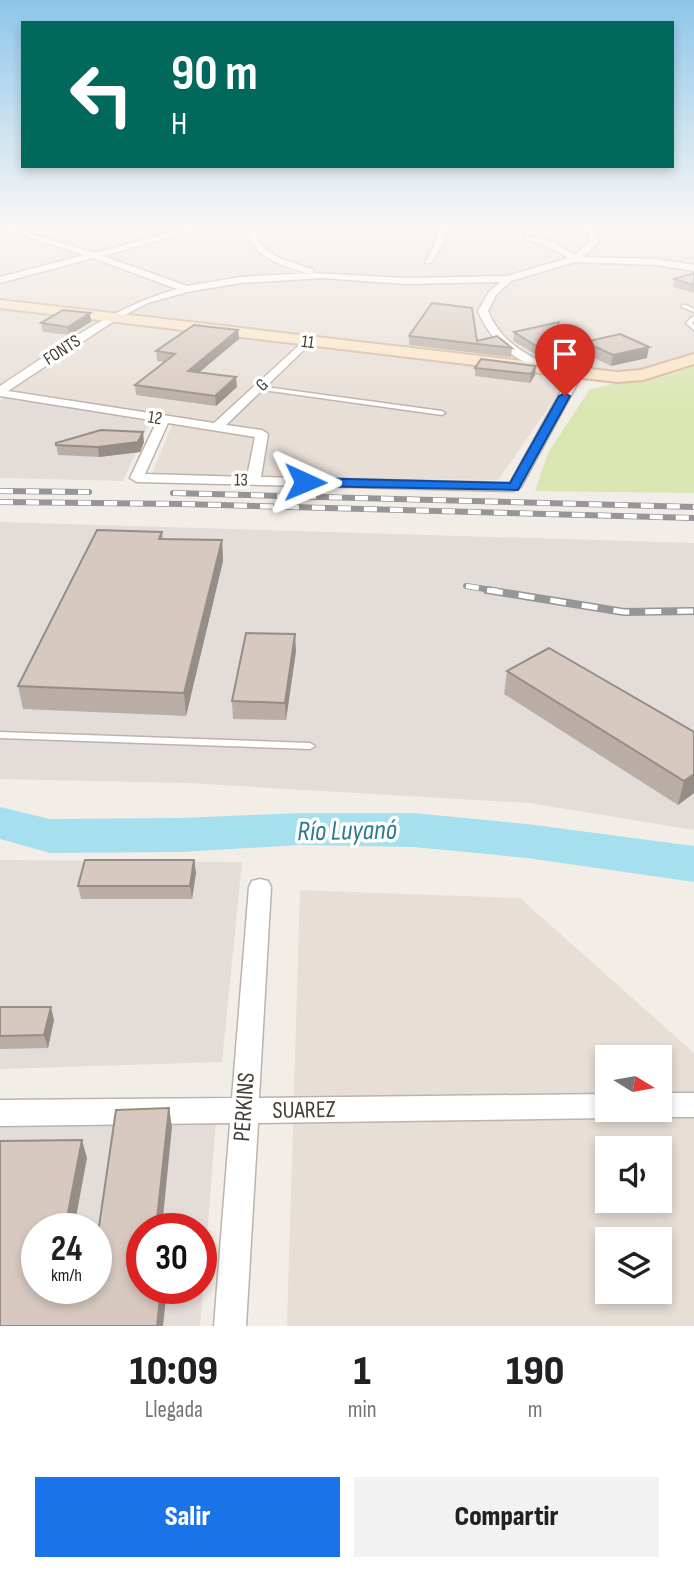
<!DOCTYPE html>
<html lang="es">
<meta charset="utf-8">
<style>
body{margin:0;font-family:"Sofia Sans Condensed",sans-serif;background:#f2f2f2;color:#202124;height:100vh;display:flex;flex-direction:column;font-size:26px;white-space:nowrap}
*{box-sizing:border-box;margin:0}
p{font-size:23px;color:#757577}
.icon{flex:none;width:38px;height:38px;fill:none;stroke:currentColor;stroke-width:2;stroke-linecap:round;stroke-linejoin:round}
.map{position:relative;height:1326px;overflow:hidden}
.sheet{display:flex;flex-direction:column;background:#fff;flex:1}
.sheet>*{flex:none}
.hud{position:absolute;left:21px;top:21px;width:653px;height:147px;border-radius:0px;box-shadow:0 4px 10px #0003;background:#00695c;color:#fff;overflow:hidden}
.needle{width:46px;rotate:101deg}
.controls{position:absolute;left:595px;top:1045px;display:grid;gap:14px}
.controls a{display:grid;place-items:center;width:77px;height:77px;border-radius:0px;background:#fff;box-shadow:0 4px 10px #0003;font-size:35px}
.speed{position:absolute;left:21px;top:1213px;display:flex;gap:14px;font-size:35px;font-weight:700;text-align:center}
.speed>*{display:grid;place-content:center;width:91px;height:91px;border-radius:50%;background:#fff;box-shadow:0 4px 10px #0003;line-height:1}
.speed small{font-size:18px;font-weight:400}
.speed .limit{border:10px solid #d22;background:#fff;color:#111}
.pin{position:absolute;display:grid;place-items:center;width:60px;height:60px;color:#fff;margin:-72px -30px;border-radius:50% 50% 50% 0;rotate:-45deg;box-shadow:0 0 7px #0007}
.pin .icon{rotate:45deg}
.me{position:absolute;width:77px;margin:-38px;rotate:91deg;stroke-linejoin:round;filter:drop-shadow(0 0 5px #0008)}
.turn{display:flex;align-items:center;gap:24px;height:147px;padding:0 35px;font-size:32px}
.turn .icon{width:91px;height:91px;stroke-width:2.5}
.turn b{display:block;font-size:49px;line-height:60px}
.eta{display:flex;justify-content:space-evenly;align-items:center;height:119px;text-align:center}
.eta b{font-size:42px;font-weight:800;line-height:49px}
.action{display:flex;gap:14px;margin-top:auto;padding:14px 35px}
.action a{flex:1;height:80px;border-radius:0px;background:#1a73e8;color:#fff;font-size:28px;font-weight:800;line-height:80px;text-align:center}
.action a+a{background:#f2f2f2;color:#202124}
.map>svg:first-child{display:block}
</style>
<div class="map">
<svg width="694" height="1326" viewBox="0 0 694 1326">
<rect width="100%" height="100%" fill="#f3ede8"/>
<!-- residential -->
<path fill="#e7ded6" fill-rule="evenodd" d="M0 224H694V356L646 372 569 378 498 480 151 475 176 416 0 390Z
M300 890 520 898 694 1053V1326H287ZM607 1057H660V1110H607ZM607 1148H660V1200H607ZM607 1239H660V1292H607Z"/>
<!-- industrial -->
<path fill="#e3dcd9" fill-rule="evenodd" d="M4 397 150 421 123 481 0 478V400Z
M0 522 694 543V830L529 803 187 783 0 779Z
M0 860 242 862 222 1062 0 1069Z
M216 1120 200 1326H0V1124ZM37 1228H96V1288H37ZM142 1228H201V1288H142Z"/>
<!-- green -->
<path fill="#dae6b2" d="M694 366V493L535 491 548 453 590 389Z"/>
<g fill="none" stroke-linecap="round" stroke-linejoin="round">
<!-- river -->
<path fill="#a6e0ee" fill-rule="evenodd" d="M0 807 50 819 181 818 300 813H413L527 824 694 846V882L527 858 413 847 300 845 181 852 50 853 0 839Z"/>
<!-- lane casing -->
<g stroke="#beb3ab" stroke-width="3">
<path id="lane" d="M682 305H686L694 309V312L682 307Z
M692 317H694V321L692 323 694 325V330L686 323Z
M258 386 442 411 445 413 442 415 256 389 255 388Z
M0 732 310 743 315 746 310 749 0 738Z"/>
</g>
<!-- street casing -->
<g stroke="#beb3ab" stroke-width="3">
<path id="street" d="M0 224 94 253 203 224H217L103 256 187 286 240 277 308 273C284 267 262 260 248 238L255 224H263L256 238C269 258 292 263 313 269V273L405 278 507 276 568 258 547 246 525 239V235L553 242 574 255 591 241 583 224H591L599 241 583 257 656 259 694 265V271L656 265 575 262 511 281 496 295 488 311C501 342 524 354 553 367L555 369 549 372C516 362 491 343 478 311L489 292 500 282 405 284 323 278 240 283 187 292 148 303 117 319 8 391 214 423 307 338 312 341 311 343 226 425 262 430 268 434 261 477 510 483 571 373 577 370 583 373 521 487 514 491 137 482 130 478 157 421 0 396V386C58 348 110 308 177 289L93 258 0 283V277L84 255 0 228ZM168 423 255 437 247 477 145 474Z
M439 224H447L443 244 431 263H425L435 244Z
M447 224H467L493 230 489 232Z
M260 879 268 881 271 887 259 1098 607 1094V1110H619L617 1115 607 1118 258 1123 246 1326H214L230 1123 0 1126V1100L232 1098 249 887 252 881Z
M660 1093H694V1117H660L650 1114 648 1110H660Z"/>
</g>
<!-- secondary casing -->
<g stroke="#d4b89b" stroke-width="4">
<path id="secondary" d="M0 300 617 372 641 370 694 354V364L643 380 617 382 0 308Z"/>
</g>
<!-- lane -->
<use href="#lane" fill="#fff" fill-rule="evenodd"/>
<!-- street -->
<use href="#street" fill="#fff" fill-rule="evenodd"/>
<!-- secondary -->
<use href="#secondary" fill="#fce4c8" fill-rule="evenodd"/>
<!-- rail-far1 casing -->
<g stroke="#969696" stroke-width="6">
<path id="rail-far1" d="M0 491 89 492
M173 493 694 507
M0 502 182 504 694 518
M466 586 498 591"/>
</g>
<!-- rail casing -->
<g stroke="#969696" stroke-width="8">
<path id="rail" d="M487 590 624 612 694 611"/>
</g>
<!-- rail-far1 -->
<use href="#rail-far1" stroke="#fff" stroke-width="4.5" stroke-dasharray="13" stroke-linecap="butt"/>
<!-- rail -->
<use href="#rail" stroke="#fff" stroke-width="5" stroke-dasharray="16" stroke-linecap="butt"/>
</g>
<!-- wall -->
<path fill="#b9ada5" d="M651 224H694V225H657Z
M694 273V293L673 287 674 279Z
M90 313 91 322 69 335 43 332 41 323Z
M238 330 239 339 199 372 237 387 216 406 136 395 135 385 164 362 157 361 156 351Z
M558 331 543 359 513 341 514 332Z
M409 336 512 348 511 357 409 345Z
M585 342 647 358 611 366 584 353Z
M475 368 535 375 530 383 475 376Z
M144 442 140 452 99 457 58 455 56 443Z
M162 532 163 539 222 540 223 561 186 716 23 709 18 686Z
M296 651 286 720 233 719 232 701Z
M507 671 694 732V793L678 805 504 694Z
M194 860 196 873 192 899H81L78 886Z
M0 1007 54 1020 48 1048 0 1049Z"/>
<!-- shaded-wall -->
<path fill="#968d86" d="M90 313 91 322 69 335 68 327Z
M559 322 558 331 543 359 544 351Z
M238 330 239 339 189 381 188 371Z
M649 347 647 358 611 366 613 355Z
M536 366 535 375 530 383 531 374Z
M236 377 237 387 216 406 215 396Z
M143 432 144 442 140 452 99 457 98 447Z
M222 540 223 561 186 716 184 693Z
M295 634 296 651 286 720 285 703Z
M694 774V793L678 805 684 781Z
M194 860 196 873 192 899 190 886Z
M51 1007 54 1020 48 1048 44 1035Z
M169 1108 172 1127 162 1228H156Z
M82 1140 87 1158 74 1228H65Z
M161 1288H167L163 1326H157Z"/>
<!-- building -->
<path fill="#d7c9c0" stroke="#968d86" stroke-width="2" d="M694 273V285L674 279Z
M432 303 472 308 477 341 497 336 512 348 409 336Z
M63 310 90 313 68 327 41 323Z
M559 322 544 351 514 332Z
M194 325 238 330 188 371 236 377 215 396 135 385 175 354 156 351Z
M620 334 649 347 613 355 585 342Z
M481 359 536 366 531 374 475 368Z
M101 430 143 432 138 442 98 447 56 445V443Z
M97 530 162 532 159 539 222 540 184 693 18 686Z
M246 633 295 634 285 703 232 701Z
M549 648 694 732V774L684 781 507 671Z
M85 860H194L190 886H78Z
M0 1007H51L44 1035 0 1036Z
M169 1108 156 1228H142V1288H161L157 1326H0V1141L82 1140 65 1228H37V1288H96V1247L116 1110Z"/>
<!-- sky -->
<linearGradient id="sky" x2="0" y2="1"><stop stop-color="#8dc6ea"/><stop offset="0.55" stop-color="#faf7f5"/><stop offset="1" stop-color="#faf7f5" stop-opacity="0"/></linearGradient>
<rect width="694" height="410" fill="url(#sky)"/>
<!-- route -->
<path fill="#1a73e8" stroke="#114b97" stroke-width="2" d="M565 393 570 396 518 490 305 486 299 482 305 478 510 483 559 396Z"/>
<g text-anchor="middle" dominant-baseline="central" stroke-width="7" stroke-linejoin="round" paint-order="stroke">
<!-- far-street labels -->
<g font-size="18" fill="#463d37" stroke="#fff">
<text transform="translate(308 342) rotate(7)">11</text>
<text transform="translate(62 350) rotate(-33)">FONTS</text>
<text transform="translate(262 385) rotate(-43)">G</text>
<text transform="translate(155 418) rotate(9)">12</text>
<text transform="translate(241 480) rotate(1)">13</text>
</g>
<!-- near-street labels -->
<g font-size="24" fill="#463d37" stroke="#fff">
<text transform="translate(244 1107) rotate(-86)">PERKINS</text>
<text transform="translate(304 1110) rotate(-1)">SUAREZ</text>
</g>
<!-- near-water labels -->
<g font-size="28" font-style="italic" fill="#2d7b8f" stroke="#fff">
<text transform="translate(347 831) rotate(-1)">Río Luyanó</text>
</g>
</g>
</svg>
<div class="controls">
<a><svg class="needle" viewBox="-14 -14 28 28"><path d="M0-13l5 13h-10z" fill="#e53935"/><path d="M0 13l5-13h-10z" fill="#757577"/></svg></a>
<a><svg class="icon" aria-label="sound" viewBox="0 0 24 24"><path d="M4 9h4l5-4v14l-5-4H4zM17 9q2 3 0 6"/></svg></a>
<a><svg class="icon" aria-label="layers" viewBox="0 0 24 24"><path d="M12 4l9 5-9 5-9-5zM3 14l9 5 9-5"/></svg></a>
</div>
<div class="speed"><div>24<small>km/h</small></div><div class="limit">30</div></div>
<div class="pin" style="left:565px;top:396px;background:#d93025"><svg class="icon" aria-label="arrive" viewBox="0 0 24 24"><path d="M6 21V4h12l-3 4 3 4H6"/></svg></div>
<svg class="me" style="left:305px;top:482px" viewBox="-20 -20 40 40"><path d="M0-17L14 15 0 8-14 15z" fill="#1a73e8" stroke="#fff" stroke-width="4"/></svg>
<div class="hud">
<div class="turn"><svg class="icon" aria-label="left" viewBox="0 0 24 24"><path d="M17 20v-9H6M10 6l-5 5 5 5"/></svg><div><b>90 m</b>H</div></div>
</div>
</div>
<section class="sheet">
<div class="eta">
<div><b>10:09</b><p>Llegada</p></div>
<div><b>1</b><p>min</p></div>
<div><b>190</b><p>m</p></div>
</div>
<div class="action"><a>Salir</a><a>Compartir</a></div>
</section>
